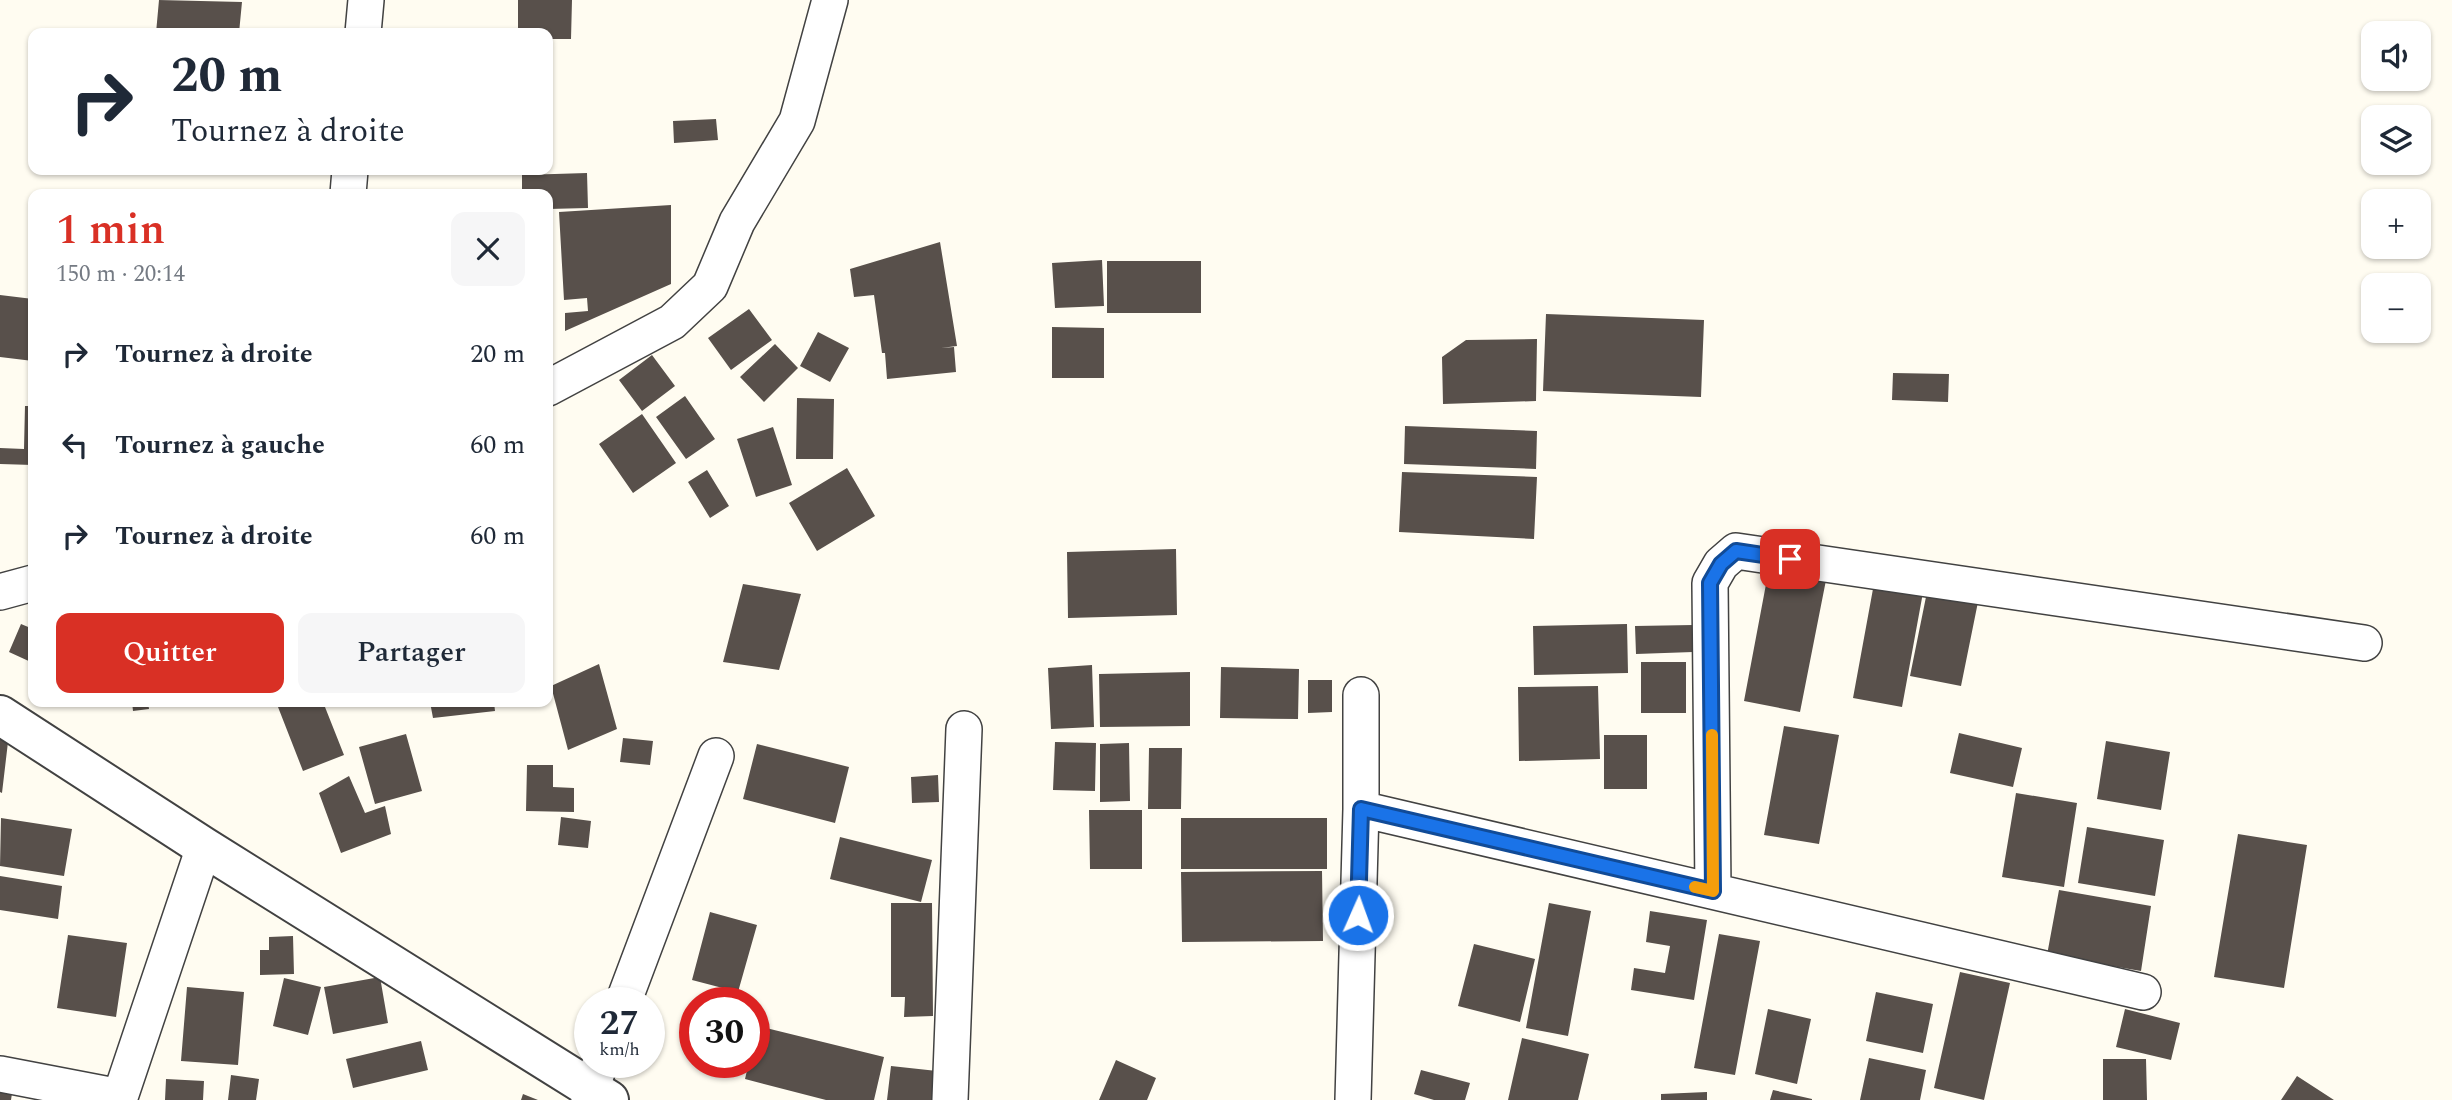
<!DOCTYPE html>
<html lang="fr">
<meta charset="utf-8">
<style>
body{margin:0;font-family:Spectral,serif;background:#f6f6f7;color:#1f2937;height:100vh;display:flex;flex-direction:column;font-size:26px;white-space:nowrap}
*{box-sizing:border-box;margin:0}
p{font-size:23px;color:#747a83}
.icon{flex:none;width:38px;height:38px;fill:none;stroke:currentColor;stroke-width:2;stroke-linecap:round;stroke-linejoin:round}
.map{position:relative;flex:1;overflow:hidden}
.details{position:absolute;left:28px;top:189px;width:525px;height:518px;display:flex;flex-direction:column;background:#fff;border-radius:14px;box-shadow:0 2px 5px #0004}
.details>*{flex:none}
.top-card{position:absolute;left:28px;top:28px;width:525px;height:147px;border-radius:14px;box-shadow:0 2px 5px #0004;background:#fff;color:#1f2937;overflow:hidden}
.tools{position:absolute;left:2361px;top:21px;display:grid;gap:14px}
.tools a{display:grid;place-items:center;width:70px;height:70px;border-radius:14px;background:#fff;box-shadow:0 2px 5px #0004;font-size:35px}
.speed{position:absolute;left:574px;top:987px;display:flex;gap:14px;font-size:35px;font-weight:700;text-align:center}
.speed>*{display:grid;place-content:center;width:91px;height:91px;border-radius:50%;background:#fff;box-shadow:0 2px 5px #0004;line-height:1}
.speed small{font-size:18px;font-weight:400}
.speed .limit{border:10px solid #d22;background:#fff;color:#111}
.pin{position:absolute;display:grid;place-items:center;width:60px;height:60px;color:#fff;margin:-30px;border-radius:14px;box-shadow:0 4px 10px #0006}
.me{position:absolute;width:77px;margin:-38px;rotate:2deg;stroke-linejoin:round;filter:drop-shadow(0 0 5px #0008)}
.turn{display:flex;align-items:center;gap:24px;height:147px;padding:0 28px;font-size:32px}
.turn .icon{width:91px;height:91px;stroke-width:2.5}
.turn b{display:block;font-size:49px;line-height:60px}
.round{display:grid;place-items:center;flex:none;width:74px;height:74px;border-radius:14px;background:#f6f6f7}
.summary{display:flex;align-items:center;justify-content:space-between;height:119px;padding:0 28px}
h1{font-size:42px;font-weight:600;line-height:52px;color:#d93025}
.cta{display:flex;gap:14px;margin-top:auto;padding:14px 28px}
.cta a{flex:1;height:80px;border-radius:14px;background:#d93025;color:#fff;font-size:28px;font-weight:600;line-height:80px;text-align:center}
.cta a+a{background:#f6f6f7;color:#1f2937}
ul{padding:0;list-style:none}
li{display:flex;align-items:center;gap:21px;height:91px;padding:0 28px}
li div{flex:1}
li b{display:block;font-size:26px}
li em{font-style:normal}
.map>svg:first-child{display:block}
</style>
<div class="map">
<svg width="2452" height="1100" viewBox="0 0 2452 1100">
<rect width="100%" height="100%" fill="#fffcf1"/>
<!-- building -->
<path fill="#58504b" d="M159 0 242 2 239 33H156Z
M518 0H572L571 39H548V33H518Z
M716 119 718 140 674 143 673 121Z
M587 173 588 208 548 209V194H522V175Z
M671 205V284L565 331V313L588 311 587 298 564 300 559 212Z
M940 242 957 346 941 348 954 347 956 372 887 379 885 353H882L874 295 854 297 850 269Z
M1102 260 1104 306 1055 308 1052 263Z
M1107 261H1201V313H1107Z
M0 295 33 299V361L0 357Z
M749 309 772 340 731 370 708 338Z
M1546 314 1704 320 1701 397 1543 391Z
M1052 327 1104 328V378H1052Z
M818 332 849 348 830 382 800 366Z
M1537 339 1536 401 1443 404 1442 357 1466 340Z
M775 344 798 368 764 402 740 377Z
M652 355 675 386 642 411 619 380Z
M1893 373 1949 374 1948 402 1892 400Z
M685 396 715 439 686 459 656 417Z
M797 398 834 399 833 459H796Z
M25 406H33V465L0 464V448L24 449Z
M642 414 676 463 633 493 599 444Z
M1405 426 1537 431 1536 469 1404 464Z
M773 427 792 485 756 497 737 439Z
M847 468 875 516 817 551 789 503Z
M707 470 729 506 710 518 688 482Z
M1402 472 1537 477 1534 539 1399 532Z
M1176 549 1177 615 1068 618 1067 552Z
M1770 563 1827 575 1800 712 1744 701Z
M1875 578 1924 587 1902 707 1853 698Z
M743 584 801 594 779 670 723 662Z
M1928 587 1979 597 1961 686 1910 676Z
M21 624 33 629V663L9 652Z
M1627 624 1628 673 1534 675 1533 626Z
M1693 625V652L1636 654 1635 626Z
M1641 662H1686V713H1641Z
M599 664 617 729 568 750 551 686Z
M1092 665 1094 727 1051 729 1048 668Z
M1221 667 1299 669 1298 719 1220 718Z
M1190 672V726L1100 727 1099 674Z
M1308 680H1332V712L1308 713Z
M1598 686 1600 759 1519 761 1518 687Z
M132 702H148L149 709 133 711Z
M291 702H323L344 755 303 771 278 707Z
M430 702H494L495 711 433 718Z
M0 722 10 725 2 793 0 792Z
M1784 726 1839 735 1819 844 1764 835Z
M1959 733 2022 748 2013 787 1950 773Z
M406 734 422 791 375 804 359 747Z
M1604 735H1647V789H1604Z
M623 738 653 741 650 765 620 762Z
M2106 741 2170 752 2161 810 2097 799Z
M1055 742 1096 743 1095 791 1053 790Z
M1129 743 1130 801 1100 802V744Z
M757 744 849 767 835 823 743 799Z
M1149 748H1182L1181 809H1148Z
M527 765H553V787L574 788V812L526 811Z
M938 775 939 802 912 803 911 777Z
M349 776 365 813 385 806 391 834 341 853 319 793Z
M2016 793 2077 803 2064 887 2002 877Z
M1089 810H1142V869H1090Z
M561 817 591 821 588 848 558 845Z
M1 818 72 829 64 876 0 866Z
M1181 818H1327V869H1181Z
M2087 827 2164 840 2155 896 2078 883Z
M2238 834 2307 845 2284 988 2214 977Z
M840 837 932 860 921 902 830 879Z
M1322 871 1323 941 1182 942 1181 872Z
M0 876 62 886 58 919 0 910Z
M2059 890 2151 906 2141 971 2047 955Z
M891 903H932L933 1016 904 1017 905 997H891Z
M1549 903 1591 911 1568 1036 1526 1028Z
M1650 911 1707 920 1694 1000 1631 990 1634 968 1665 973 1670 946 1646 942Z
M710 912 757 925 738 992 692 980Z
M1719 934 1760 941 1735 1075 1694 1068Z
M68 935 127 943 116 1017 57 1008Z
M293 936 294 974 260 975V950H269V937Z
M1474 944 1535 959 1520 1022 1458 1006Z
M1960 972 2010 983 1984 1100 1934 1088Z
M380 977 388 1023 333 1034 324 987Z
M284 978 321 987 308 1035 273 1026Z
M187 987 244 992 238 1065 181 1061Z
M1876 992 1933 1004 1923 1053 1866 1041Z
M1768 1009 1811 1019 1797 1084 1755 1074Z
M2125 1009 2180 1023 2171 1060 2116 1047Z
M758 1026 884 1057 874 1100H826L745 1079 749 1062H754V1040Z
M1522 1038 1589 1054 1578 1100H1508Z
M421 1041 428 1070 353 1088 346 1059Z
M1869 1058 1926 1070 1920 1100H1860Z
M2103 1059H2146L2147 1100H2103Z
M1116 1060 1156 1078 1147 1100H1099Z
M891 1066 937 1071 934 1100H887Z
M1421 1070 1470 1083 1465 1100H1434L1414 1094Z
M231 1075 259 1079 256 1100H228Z
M2297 1076 2334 1100H2281Z
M0 1078 14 1080 11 1100H0Z
M166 1079 204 1081 203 1100H165Z
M1773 1090 1812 1099V1100H1770Z
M1707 1092V1100H1661V1094Z
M523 1094 538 1100H521Z"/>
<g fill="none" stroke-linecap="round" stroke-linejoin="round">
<!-- minor casing -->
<g stroke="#424242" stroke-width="38">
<path id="minor" d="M363 33 366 0
M348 194 350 170
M548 388 672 322 710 286 737 222 797 121 830 0
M0 592 33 583
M1361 809 2143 992
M1713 891 1710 583 1721 564 1736 551 2364 643
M623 1003 716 756
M0 1074 120 1097 119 1100
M119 1100 204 847
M589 1100 590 1090 601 1062
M950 1100 964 729
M1353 1100 1361 809V695"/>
</g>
<!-- tertiary casing -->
<g stroke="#424242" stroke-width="42">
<path id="tertiary" d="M0 715 204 847 609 1100"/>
</g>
<!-- minor -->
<use href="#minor" stroke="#fff" stroke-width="35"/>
<!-- tertiary -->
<use href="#tertiary" stroke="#fff" stroke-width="38"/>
</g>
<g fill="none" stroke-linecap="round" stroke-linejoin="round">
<!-- route casing -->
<g stroke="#114b97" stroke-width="18">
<path id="route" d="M1358 915 1361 809 1713 891 1710 583 1721 564 1736 551 1790 559"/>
</g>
<!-- route -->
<use href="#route" stroke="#1a73e8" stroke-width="12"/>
<!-- slow -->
<path stroke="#f59e0b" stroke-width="12" d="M1695 887 1713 891 1712 735"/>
</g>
</svg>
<div class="tools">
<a><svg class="icon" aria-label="sound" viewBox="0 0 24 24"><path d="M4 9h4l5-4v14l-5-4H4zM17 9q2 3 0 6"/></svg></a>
<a><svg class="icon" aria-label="layers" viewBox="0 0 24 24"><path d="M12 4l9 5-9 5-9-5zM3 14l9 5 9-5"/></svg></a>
<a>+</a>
<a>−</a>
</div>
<div class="speed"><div>27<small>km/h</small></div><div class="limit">30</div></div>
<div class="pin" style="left:1790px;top:559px;background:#d93025"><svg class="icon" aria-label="arrive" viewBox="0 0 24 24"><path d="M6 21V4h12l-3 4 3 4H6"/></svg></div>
<svg class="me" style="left:1358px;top:915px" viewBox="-20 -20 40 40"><circle r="17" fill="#1a73e8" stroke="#fff" stroke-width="3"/><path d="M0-11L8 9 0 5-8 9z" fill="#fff"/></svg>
<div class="top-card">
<div class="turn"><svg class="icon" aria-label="right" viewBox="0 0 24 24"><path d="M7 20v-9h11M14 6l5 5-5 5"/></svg><div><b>20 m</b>Tournez à droite</div></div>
</div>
<section class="details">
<div class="summary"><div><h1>1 min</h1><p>150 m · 20:14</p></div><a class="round"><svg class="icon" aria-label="close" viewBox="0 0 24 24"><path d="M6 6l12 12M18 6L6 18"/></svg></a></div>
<ul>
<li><svg class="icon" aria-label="right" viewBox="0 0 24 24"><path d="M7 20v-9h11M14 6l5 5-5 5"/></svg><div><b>Tournez à droite</b></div><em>20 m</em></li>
<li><svg class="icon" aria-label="left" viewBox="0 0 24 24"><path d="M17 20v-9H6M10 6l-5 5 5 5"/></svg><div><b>Tournez à gauche</b></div><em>60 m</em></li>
<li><svg class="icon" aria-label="right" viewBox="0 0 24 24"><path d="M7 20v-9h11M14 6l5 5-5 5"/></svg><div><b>Tournez à droite</b></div><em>60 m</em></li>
</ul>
<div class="cta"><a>Quitter</a><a>Partager</a></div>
</section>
</div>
